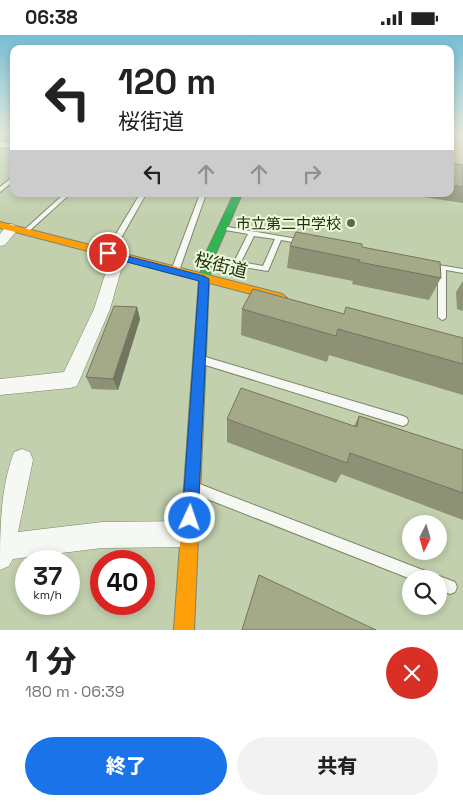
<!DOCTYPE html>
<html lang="ja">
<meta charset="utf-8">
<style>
body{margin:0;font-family:"Space Grotesk","Noto Sans JP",sans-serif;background:#f2f2f2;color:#222;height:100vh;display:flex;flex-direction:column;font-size:19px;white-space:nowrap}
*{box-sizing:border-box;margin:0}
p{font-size:16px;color:#767676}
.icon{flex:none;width:28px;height:28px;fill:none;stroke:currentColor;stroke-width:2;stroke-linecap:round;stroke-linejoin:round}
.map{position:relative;height:595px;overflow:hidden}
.details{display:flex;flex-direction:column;background:#fff;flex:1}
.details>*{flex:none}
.top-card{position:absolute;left:10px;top:10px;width:444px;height:152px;border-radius:10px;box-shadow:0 2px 8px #0003;background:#fff;color:#222;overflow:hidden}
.needle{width:32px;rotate:185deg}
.controls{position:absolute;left:402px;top:480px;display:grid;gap:10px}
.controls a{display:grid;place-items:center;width:45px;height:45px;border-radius:50%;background:#fff;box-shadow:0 2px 8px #0003;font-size:25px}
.speed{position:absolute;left:15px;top:515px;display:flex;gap:10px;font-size:25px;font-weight:700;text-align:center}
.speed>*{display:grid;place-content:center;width:65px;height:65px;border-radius:50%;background:#fff;box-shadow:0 2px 8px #0003;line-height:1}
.speed small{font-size:12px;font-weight:400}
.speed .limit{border:8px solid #d22;background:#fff;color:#111}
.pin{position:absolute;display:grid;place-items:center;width:42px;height:42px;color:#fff;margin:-21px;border:2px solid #fff;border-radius:50%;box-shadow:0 1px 5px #0007}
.me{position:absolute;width:55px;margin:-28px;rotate:3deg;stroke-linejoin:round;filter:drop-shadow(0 0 4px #0008)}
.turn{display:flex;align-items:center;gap:18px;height:105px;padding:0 25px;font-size:22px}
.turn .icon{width:65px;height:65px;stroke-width:2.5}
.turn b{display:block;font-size:35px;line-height:42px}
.lanes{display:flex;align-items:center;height:48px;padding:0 25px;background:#0003;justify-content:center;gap:25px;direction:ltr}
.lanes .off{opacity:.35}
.round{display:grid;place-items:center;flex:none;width:52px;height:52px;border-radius:26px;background:#f2f2f2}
.overview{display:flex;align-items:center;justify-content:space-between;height:85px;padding:0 25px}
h1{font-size:30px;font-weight:800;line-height:38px}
.action{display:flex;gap:10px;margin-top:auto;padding:10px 25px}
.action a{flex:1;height:58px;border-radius:30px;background:#1a73e8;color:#fff;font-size:20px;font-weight:800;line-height:58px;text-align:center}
.action a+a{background:#f2f2f2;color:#222}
.status{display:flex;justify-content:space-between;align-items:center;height:35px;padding:0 25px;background:#fff;direction:ltr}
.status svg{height:14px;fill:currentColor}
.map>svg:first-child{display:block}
</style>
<div class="status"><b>06:38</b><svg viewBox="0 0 49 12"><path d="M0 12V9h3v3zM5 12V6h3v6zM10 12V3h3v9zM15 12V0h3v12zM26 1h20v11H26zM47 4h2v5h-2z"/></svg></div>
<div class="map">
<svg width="463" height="595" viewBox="0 0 463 595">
<rect width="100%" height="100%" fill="#c2d0ae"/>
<!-- green -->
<path fill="#dac194" d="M450 99H463V133L450 132Z"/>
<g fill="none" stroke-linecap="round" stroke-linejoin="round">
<!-- lane casing -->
<g stroke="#7c856b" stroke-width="2">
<path id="lane" d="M14 141V146L0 157V152Z
M64 159H70L27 198H23V196Z
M140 159H146L112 219 108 221H105L104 219Z
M200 159H206L179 236 175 238H172L171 236Z
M222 191 303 205 306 207 303 209 281 205 268 236 237 231 233 229 248 199 220 194 219 193ZM254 201 275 204 263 231 241 227Z
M426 228 463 234V238L446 235V282L445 284 442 285 438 282V234L426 232Z
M202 321 403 381 407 383 408 386 407 389 403 391 199 328 197 325 199 322Z
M197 448 428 537 433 539 434 543 439 541 455 547 457 552 455 557 450 559 439 555V544H411L197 460 193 458 191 454 193 450Z"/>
</g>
<!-- street casing -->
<g stroke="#7c856b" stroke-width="1">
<path id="street" d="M0 106 14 108V114L0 112Z
M12 189 19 193 5 210 0 211V199L7 190Z
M118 217 123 218 125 221 110 274 77 351 70 353 0 360V344L64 337 94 274 111 221 113 218Z
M22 414 30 417 33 425 18 497 102 487 189 486 198 490 202 499 198 508 189 512 102 513 13 524 9 531 0 535C0 495 0 455 14 417Z"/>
</g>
<!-- fast casing -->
<g stroke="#7c856b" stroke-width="2">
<path id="fast" d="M234 159H242L215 220 209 244 204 367 202 371 197 373 192 371 190 367 199 244 205 220Z"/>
</g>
<!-- slow casing -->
<g stroke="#7c856b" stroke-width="2">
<path id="slow" d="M0 187 282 259 287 263 282 267 0 193Z
M197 361 202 363 204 367 194 595H174L190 367 192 363Z"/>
</g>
<!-- lane -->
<use href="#lane" fill="#f6f8f3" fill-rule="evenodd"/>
<!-- street -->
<use href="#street" fill="#f6f8f3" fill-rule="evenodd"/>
<!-- fast -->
<use href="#fast" fill="#30b455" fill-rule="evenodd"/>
<!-- slow -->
<use href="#slow" fill="#ff9f0a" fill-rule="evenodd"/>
</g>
<!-- wall -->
<path fill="#8d9175" d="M450 128 463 130V168L423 162V159H450Z
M290 211 362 212 441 243 429 265 352 249 353 246 287 233Z
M463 246V276L457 274 456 257Z
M137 272 140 284 118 355 92 354 86 342Z
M242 274 344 279 463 303V360L329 320 327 327 241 300Z
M359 381 463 415V485L341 439 336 448 227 407V384L354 391Z"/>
<!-- shaded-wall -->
<path fill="#73765f" d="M137 272 140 284 118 355 113 344Z"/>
<!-- building -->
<path fill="#a4a988" stroke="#73765f" d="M450 128 463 130V152L450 150Z
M296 197 362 209V212L440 227 441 243 359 227 360 225 290 211Z
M253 254 344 279 346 272 463 303V329L338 294 336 301 242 274Z
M114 271 137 272 113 344 86 342Z
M241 353 357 392 359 381 463 415V458L350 418 347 428 227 384Z
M259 540 376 595H242Z"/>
<!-- sky -->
<linearGradient id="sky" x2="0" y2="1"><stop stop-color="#76bed6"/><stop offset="0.54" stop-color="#e4eadb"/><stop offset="1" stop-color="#e4eadb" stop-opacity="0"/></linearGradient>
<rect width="463" height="182" fill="url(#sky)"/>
<!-- route -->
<path fill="#1a73e8" stroke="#114b97" d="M104 216H108L204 241 209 244 198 483 196 489 190 491 184 489 182 483 199 246 104 221Z"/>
<!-- markers -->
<circle fill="#5c674b" stroke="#edfada" stroke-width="2" cx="351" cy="188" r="5"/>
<g text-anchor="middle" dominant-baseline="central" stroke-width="4" stroke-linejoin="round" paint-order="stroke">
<!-- far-poi labels -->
<g font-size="15" fill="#252e15" stroke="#edfada" text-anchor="end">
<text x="341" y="188">市立第二中学校</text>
</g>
<!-- street labels -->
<g font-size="18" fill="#252e15" stroke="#edfada">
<text transform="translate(221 230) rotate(14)">桜街道</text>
</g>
</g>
</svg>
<div class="controls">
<a><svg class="needle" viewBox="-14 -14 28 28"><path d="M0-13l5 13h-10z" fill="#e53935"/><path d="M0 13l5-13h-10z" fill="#767676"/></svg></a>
<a><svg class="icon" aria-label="search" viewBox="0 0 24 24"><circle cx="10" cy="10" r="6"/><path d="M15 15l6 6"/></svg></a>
</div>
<div class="speed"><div>37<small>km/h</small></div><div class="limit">40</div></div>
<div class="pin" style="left:108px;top:218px;background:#d93025"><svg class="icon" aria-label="arrive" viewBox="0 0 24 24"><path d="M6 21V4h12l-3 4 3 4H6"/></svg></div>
<svg class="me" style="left:190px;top:483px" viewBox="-20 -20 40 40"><circle r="17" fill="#1a73e8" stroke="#fff" stroke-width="3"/><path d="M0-11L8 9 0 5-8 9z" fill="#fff"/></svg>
<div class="top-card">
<div class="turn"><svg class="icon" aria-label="left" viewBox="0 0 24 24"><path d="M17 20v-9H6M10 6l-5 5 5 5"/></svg><div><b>120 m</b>桜街道</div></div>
<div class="lanes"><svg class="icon" aria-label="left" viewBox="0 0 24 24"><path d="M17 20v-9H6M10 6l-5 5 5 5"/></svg><svg class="icon off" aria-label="ahead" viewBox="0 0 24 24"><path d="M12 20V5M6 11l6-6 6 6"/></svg><svg class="icon off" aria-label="ahead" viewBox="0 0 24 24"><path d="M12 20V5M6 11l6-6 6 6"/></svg><svg class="icon off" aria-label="right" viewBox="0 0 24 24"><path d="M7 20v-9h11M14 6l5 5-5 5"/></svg></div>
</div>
</div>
<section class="details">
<div class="overview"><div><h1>1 分</h1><p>180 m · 06:39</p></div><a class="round" style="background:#d93025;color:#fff"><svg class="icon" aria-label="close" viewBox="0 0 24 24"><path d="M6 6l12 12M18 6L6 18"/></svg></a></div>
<div class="action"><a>終了</a><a>共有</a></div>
</section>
